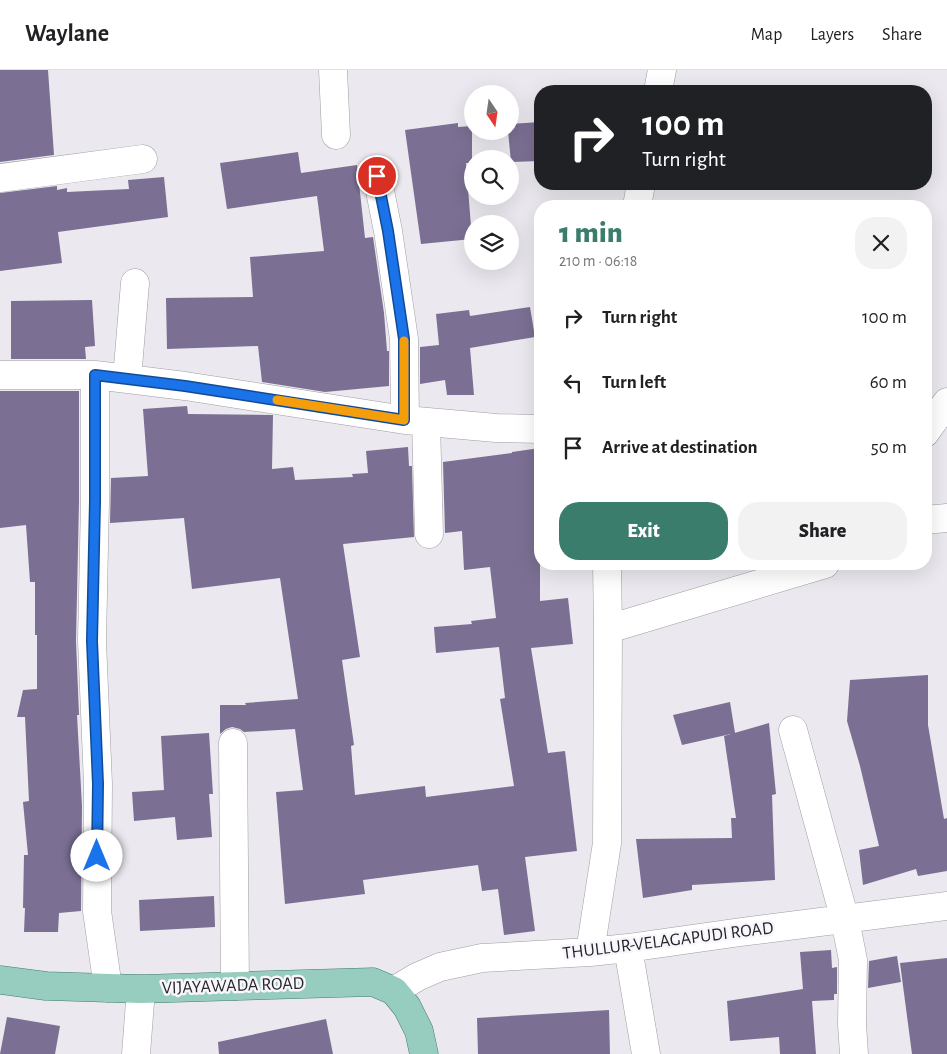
<!DOCTYPE html>
<meta charset="utf-8">
<style>
body{margin:0;font-family:"Alegreya Sans",sans-serif;background:#f2f2f2;color:#202124;height:100vh;display:flex;flex-direction:column;font-size:19px;white-space:nowrap}
*{box-sizing:border-box;margin:0}
p{font-size:16px;color:#757577}
.icon{flex:none;width:28px;height:28px;fill:none;stroke:currentColor;stroke-width:2;stroke-linecap:round;stroke-linejoin:round}
.map{position:relative;flex:1;overflow:hidden}
.details{position:absolute;left:534px;top:130px;width:398px;height:370px;display:flex;flex-direction:column;background:#fff;border-radius:20px;box-shadow:0 5px 20px #0002}
.details>*{flex:none}
.top-card{position:absolute;left:534px;top:15px;width:398px;height:105px;border-radius:20px;box-shadow:0 5px 20px #0002;background:#202124;color:#fff;overflow:hidden}
.needle{width:32px;rotate:167deg}
.tools{position:absolute;left:464px;top:15px;display:grid;gap:10px}
.tools a{display:grid;place-items:center;width:55px;height:55px;border-radius:50%;background:#fff;box-shadow:0 5px 20px #0002;font-size:25px}
.pin{position:absolute;display:grid;place-items:center;width:42px;height:42px;color:#fff;margin:-21px;border:2px solid #fff;border-radius:50%;box-shadow:0 1px 5px #0007}
.me{position:absolute;width:55px;margin:-28px;rotate:0deg;stroke-linejoin:round;filter:drop-shadow(0 0 4px #0008)}
.turn{display:flex;align-items:center;gap:18px;height:105px;padding:0 25px;font-size:22px}
.turn .icon{width:65px;height:65px;stroke-width:2.5}
.turn b{display:block;font-size:35px;line-height:42px}
.round{display:grid;place-items:center;flex:none;width:52px;height:52px;border-radius:20px;background:#f2f2f2}
.head{display:flex;align-items:center;justify-content:space-between;height:85px;padding:0 25px}
h1{font-size:30px;font-weight:800;line-height:38px;color:#3b7d6d}
.action{display:flex;gap:10px;margin-top:auto;padding:10px 25px}
.action a{flex:1;height:58px;border-radius:20px;background:#3b7d6d;color:#fff;font-size:20px;font-weight:800;line-height:58px;text-align:center}
.action a+a{background:#f2f2f2;color:#202124}
ul{padding:0;list-style:none}
li{display:flex;align-items:center;gap:15px;height:65px;padding:0 25px}
li div{flex:1}
li b{display:block;font-size:19px}
li em{font-style:normal}
header{display:flex;align-items:center;gap:30px;box-sizing:border-box;height:70px;padding:0 25px;background:#fff;border-bottom:1px solid #e0e0e0}
header strong{font-size:24px}
nav{display:flex;gap:28px;margin-inline-start:auto;font-size:18px}
.map>svg:first-child{display:block}
</style>
<header>
<strong>Waylane</strong>
<nav><a>Map</a><a>Layers</a><a>Share</a></nav>
</header>
<div class="map">
<svg width="947" height="984" viewBox="0 0 947 984">
<rect width="100%" height="100%" fill="#ebe9ef"/>
<!-- building -->
<path fill="#7b6f93" d="M0 0H48L54 85 0 92Z
M540 52V91L511 92 508 61H510V54Z
M458 53V57L472 56V93H466L472 169 421 174 405 60Z
M298 82 301 103 357 95 365 168 373 167 384 243 387 281H389V316L325 322 262 312 258 276 167 279 166 228 253 227 250 187 324 181 317 126 227 139 220 93Z
M164 107 168 147 58 162 62 193 0 201V123L57 116V120L67 118V122L129 119 128 110Z
M92 230 95 276 85 277 86 289H11V231Z
M530 237 535 267 470 278 474 325H447L445 310 420 314V277L439 275 436 244 469 240 470 246Z
M0 321H79V431L76 571 79 645H77L82 736 81 841 59 843 58 862H24L25 838H23L24 785H28L23 732 29 731 25 647H17L23 620 37 619V565H35V512H30L26 455 0 458Z
M187 336 188 344 273 345 272 399 293 397 295 410 353 407 352 404 368 403 366 381 408 377 409 396H412L414 467 343 474 360 587 342 590 354 675 351 676 355 725 425 716 426 727 514 716 500 629 505 628 499 577 436 583 434 557 472 554 471 551 496 548 490 497 464 500 462 461 445 463 443 392 512 383V382L540 378V531L568 528 573 574 531 578 548 683 565 681 577 781 525 787 535 861 504 865 498 819 482 821 478 795 363 810 365 824 285 834 276 722 303 720 295 659 244 662 240 659 232 657 226 659 220 664V635H246L245 633 298 629 280 508 192 519 184 448 110 453 111 408 148 406 143 339Z
M928 605V655L944 749 947 748V801L918 806 916 799 863 815 859 780 879 776 860 696 847 651 850 610Z
M730 632 735 663 682 675 673 645Z
M769 653 776 724 772 725 775 810 692 815V820L643 828 636 769 732 768 731 748H736L724 666Z
M209 663 213 724H209L212 767 177 770 175 747 134 751 132 722 164 720 161 666Z
M214 826 215 857 140 861 139 830Z
M831 880 832 898 837 897V924H834V930L812 931 816 984H780L779 967 730 971 727 931 803 919 800 882Z
M897 886 901 912 868 918 869 891Z
M947 888V984H912L900 893Z
M609 940 610 984H478L477 948Z
M7 947 60 956 55 984H0Z
M326 949 333 984H219L218 972Z"/>
<g fill="none" stroke-linecap="round" stroke-linejoin="round">
<!-- minor casing -->
<g stroke="#9e9da2" stroke-width="29">
<path id="minor" d="M333 0 336 65
M658 21 662 0
M377 106 388 161 404 269 405 350
M0 108 143 89
M637 136 641 114
M0 305H95L185 316 405 350 496 358 540 359
M95 305V431L92 571 98 714 97 841 108 918
M127 309 135 213
M426 352 429 464
M925 363 947 332
M925 450 947 448
M608 559 825 494
M793 660 845 850 853 890 852 954 854 984
M233 673 235 916
M628 878 646 984
M590 882 607 773 608 559 607 494
M394 921 417 907 440 897 482 888 590 882 628 878 741 862 947 836
M136 984 141 919"/>
</g>
<!-- major casing -->
<g stroke="#427c6e" stroke-width="29">
<path id="major" d="M0 910 46 916 141 919 373 912 394 921 407 937 419 961 424 984"/>
</g>
<!-- minor -->
<use href="#minor" stroke="#fff" stroke-width="28"/>
<!-- major -->
<use href="#major" stroke="#97cdbf" stroke-width="28"/>
</g>
<g fill="none" stroke-linecap="round" stroke-linejoin="round">
<!-- route casing -->
<g stroke="#114b97" stroke-width="12">
<path id="route" d="M97 786 98 714 92 571 95 431V305L185 316 404 350V269L388 161 377 106"/>
</g>
<!-- route -->
<use href="#route" stroke="#1a73e8" stroke-width="9"/>
<!-- slow -->
<path stroke="#f59e0b" stroke-width="9" d="M277 330 404 350V271"/>
</g>
<g text-anchor="middle" dominant-baseline="central" stroke-width="5" stroke-linejoin="round" paint-order="stroke">
<!-- street labels -->
<g font-size="18" fill="#252527" stroke="#f8f6fc">
<text transform="translate(668 871) rotate(-7)">THULLUR-VELAGAPUDI ROAD</text>
<text transform="translate(233 916) rotate(-2)">VIJAYAWADA ROAD</text>
</g>
</g>
</svg>
<div class="tools">
<a><svg class="needle" viewBox="-14 -14 28 28"><path d="M0-13l5 13h-10z" fill="#e53935"/><path d="M0 13l5-13h-10z" fill="#757577"/></svg></a>
<a><svg class="icon" aria-label="search" viewBox="0 0 24 24"><circle cx="10" cy="10" r="6"/><path d="M15 15l6 6"/></svg></a>
<a><svg class="icon" aria-label="layers" viewBox="0 0 24 24"><path d="M12 4l9 5-9 5-9-5zM3 14l9 5 9-5"/></svg></a>
</div>
<div class="pin" style="left:377px;top:106px;background:#d93025"><svg class="icon" aria-label="arrive" viewBox="0 0 24 24"><path d="M6 21V4h12l-3 4 3 4H6"/></svg></div>
<svg class="me" style="left:97px;top:786px" viewBox="-20 -20 40 40"><circle r="19" fill="#fff"/><path d="M0-13L10 11 0 6-10 11z" fill="#1a73e8"/></svg>
<div class="top-card">
<div class="turn"><svg class="icon" aria-label="right" viewBox="0 0 24 24"><path d="M7 20v-9h11M14 6l5 5-5 5"/></svg><div><b>100 m</b>Turn right</div></div>
</div>
<section class="details">
<div class="head"><div><h1>1 min</h1><p>210 m · 06:18</p></div><a class="round"><svg class="icon" aria-label="close" viewBox="0 0 24 24"><path d="M6 6l12 12M18 6L6 18"/></svg></a></div>
<ul>
<li><svg class="icon" aria-label="right" viewBox="0 0 24 24"><path d="M7 20v-9h11M14 6l5 5-5 5"/></svg><div><b>Turn right</b></div><em>100 m</em></li>
<li><svg class="icon" aria-label="left" viewBox="0 0 24 24"><path d="M17 20v-9H6M10 6l-5 5 5 5"/></svg><div><b>Turn left</b></div><em>60 m</em></li>
<li><svg class="icon" aria-label="arrive" viewBox="0 0 24 24"><path d="M6 21V4h12l-3 4 3 4H6"/></svg><div><b>Arrive at destination</b></div><em>50 m</em></li>
</ul>
<div class="action"><a>Exit</a><a>Share</a></div>
</section>
</div>
